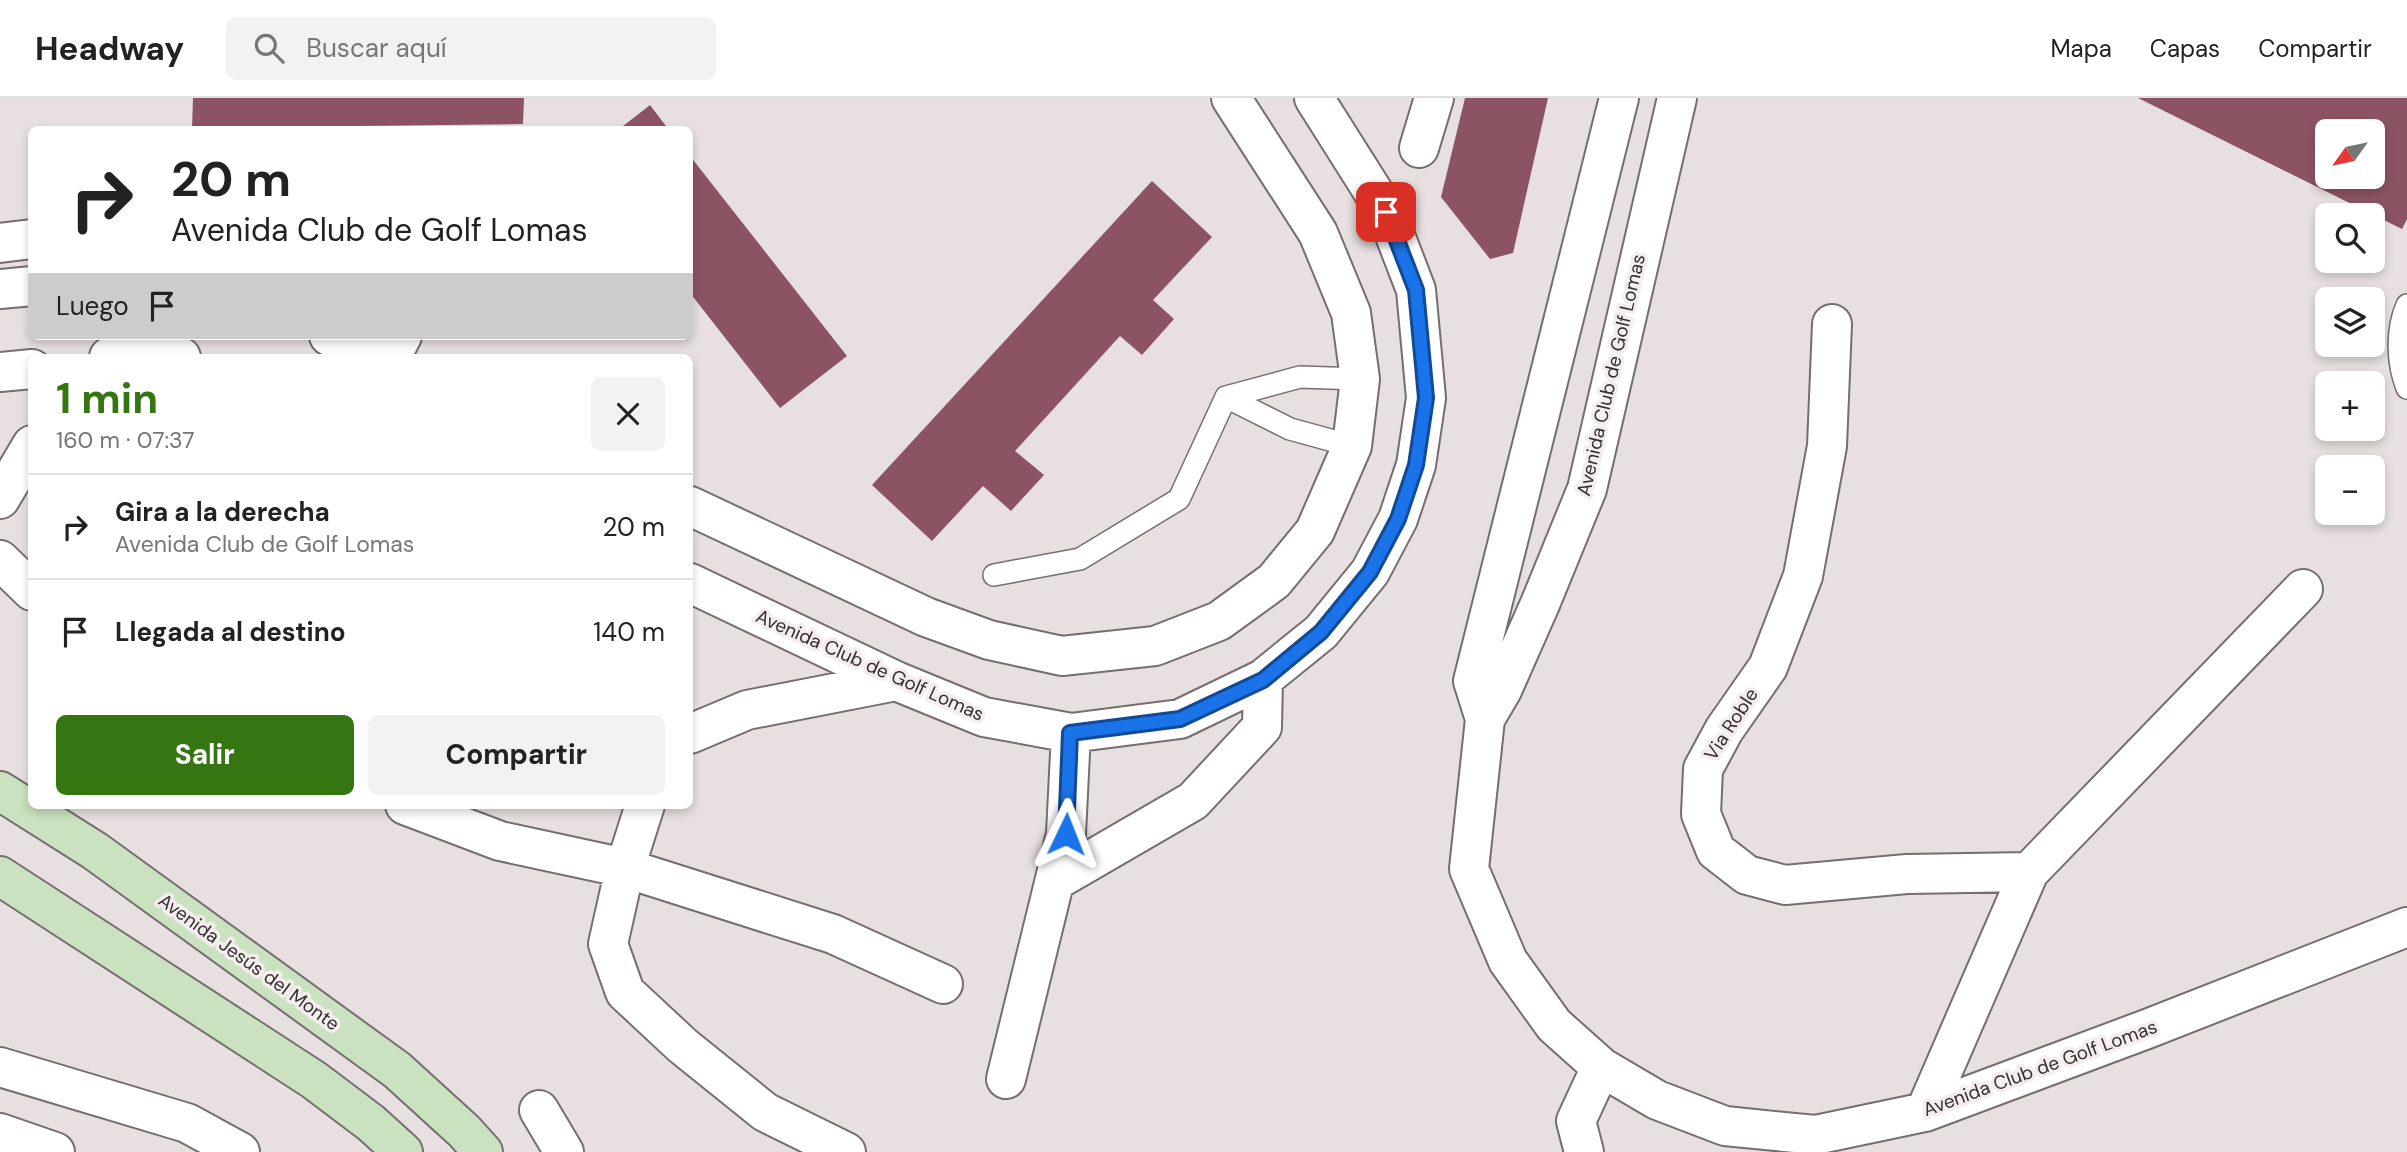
<!DOCTYPE html>
<html lang="es">
<meta charset="utf-8">
<style>
body{margin:0;font-family:"DM Sans",sans-serif;background:#f2f2f2;color:#222;height:100vh;display:flex;flex-direction:column;font-size:26px;white-space:nowrap}
*{box-sizing:border-box;margin:0}
p{font-size:23px;color:#767676}
.icon{flex:none;width:38px;height:38px;fill:none;stroke:currentColor;stroke-width:2;stroke-linecap:round;stroke-linejoin:round}
.map{position:relative;flex:1;overflow:hidden}
.details{position:absolute;left:28px;top:256px;width:665px;height:455px;display:flex;flex-direction:column;background:#fff;border-radius:10px;box-shadow:0 4px 10px #0003}
.details>*{flex:none}
.top-card{position:absolute;left:28px;top:28px;width:665px;height:214px;border-radius:10px;box-shadow:0 4px 10px #0003;background:#fff;color:#222;overflow:hidden}
.needle{width:46px;rotate:237deg}
.controls{position:absolute;left:2315px;top:21px;display:grid;gap:14px}
.controls a{display:grid;place-items:center;width:70px;height:70px;border-radius:10px;background:#fff;box-shadow:0 4px 10px #0003;font-size:35px}
.pin{position:absolute;display:grid;place-items:center;width:60px;height:60px;color:#fff;margin:-30px;border-radius:14px;box-shadow:0 4px 10px #0006}
.me{position:absolute;width:77px;margin:-38px;rotate:2deg;stroke-linejoin:round;filter:drop-shadow(0 0 5px #0008)}
.turn{display:flex;align-items:center;gap:24px;height:147px;padding:0 28px;font-size:32px}
.turn .icon{width:91px;height:91px;stroke-width:2.5}
.turn b{display:block;font-size:49px;line-height:60px}
.then{display:flex;align-items:center;height:66px;padding:0 28px;background:#0003;gap:14px;font-size:26px}
.round{display:grid;place-items:center;flex:none;width:74px;height:74px;border-radius:10px;background:#f2f2f2}
.head{display:flex;align-items:center;justify-content:space-between;height:119px;padding:0 28px}
h1{font-size:42px;font-weight:700;line-height:52px;color:#357613}
.action{display:flex;gap:14px;margin-top:auto;padding:14px 28px}
.action a{flex:1;height:80px;border-radius:10px;background:#357613;color:#fff;font-size:28px;font-weight:700;line-height:80px;text-align:center}
.action a+a{background:#f2f2f2;color:#222}
ul{padding:0;list-style:none}
li{display:flex;align-items:center;gap:21px;height:105px;padding:0 28px;border-top:2px solid #e0e0e0}
li div{flex:1}
li b{display:block;font-size:26px}
li em{font-style:normal}
header{display:flex;align-items:center;gap:42px;box-sizing:border-box;height:98px;padding:0 35px;background:#fff;border-bottom:2px solid #e0e0e0}
header strong{font-size:33px}
nav{display:flex;gap:38px;margin-inline-start:auto;font-size:24px}
.search{width:490px;height:63px;background:#f2f2f2;display:flex;align-items:center;gap:18px;box-sizing:border-box;padding:0 24px;border-radius:10px;color:#767676;font-size:26px}
.map>svg:first-child{display:block}
</style>
<header>
<strong>Headway</strong>
<div class="search"><svg class="icon" aria-label="search" viewBox="0 0 24 24"><circle cx="10" cy="10" r="6"/><path d="M15 15l6 6"/></svg>Buscar aquí</div>
<nav><a>Mapa</a><a>Capas</a><a>Compartir</a></nav>
</header>
<div class="map">
<svg width="2407" height="1054" viewBox="0 0 2407 1054">
<rect width="100%" height="100%" fill="#e7dfe0"/>
<!-- building -->
<path fill="#8c5463" fill-rule="evenodd" d="M193 0H524L523 26 192 30Z
M1465 0H1548L1513 155 1490 161 1441 99Z
M2138 0H2407V121L2402 131ZM2328 33H2373V79H2328Z
M650 7 669 32H618Z
M690 58 847 258 780 310 690 195Z
M1152 83 1212 139 1153 202 1174 221 1142 257 1120 238 1015 353 1044 377 1011 413 983 388 932 443 872 387Z"/>
<g fill="none" stroke-linecap="round" stroke-linejoin="round">
<!-- service casing -->
<g stroke="#756d6f" stroke-width="24">
<path id="service" d="M2407 207C2396 232 2397 265 2407 290
M1226 299 1290 331 1352 348
M994 477 1080 461 1179 401 1226 299 1300 279 1360 281"/>
</g>
<!-- minor casing -->
<g stroke="#756d6f" stroke-width="42">
<path id="minor" d="M1677 0 1587 391 1540 506 1502 592 1485 621 1469 771 1508 863 1554 927 1601 969 1657 1002 1725 1028 1815 1037 1925 1014 2147 931 2407 829
M1419 50 1434 0
M0 145 32 141
M0 191 32 188
M1832 226 1827 348 1803 478 1768 569 1724 632 1703 671 1701 716 1716 753 1747 777 1785 787 1907 776 2029 774
M329 238 374 259
M109 259 153 253 181 259
M391 259 402 238
M0 274 32 271
M0 401 32 347
M690 408 926 519 989 542 1062 558 1155 548 1219 523 1274 483 1315 433 1352 348 1360 281 1351 215 1318 135 1231 0
M0 462 32 493
M690 485 896 583 984 619 1071 635 1180 621 1263 581 1321 534 1370 474 1398 421 1416 367 1426 300 1416 192 1386 114 1314 0
M1485 621 1473 583 1619 0
M690 636 747 612 896 583
M405 707 500 743 625 770 833 836 943 886
M645 707 625 770 608 846 625 894 683 948 765 1014 846 1054
M1055 783 1193 703 1262 629 1263 581
M0 969 187 1025 240 1054
M1006 981 1066 736 1071 635
M539 1012 564 1054
M1925 1014 2029 774 2303 491
M0 1035 55 1054
M1584 1054 1576 1023 1601 969"/>
</g>
<!-- secondary casing -->
<g stroke="#756d6f" stroke-width="42">
<path id="secondary" d="M0 693 95 753 397 972 464 1033 483 1054
M0 778 314 982 371 1025 403 1054"/>
</g>
<!-- service -->
<use href="#service" stroke="#fff" stroke-width="21"/>
<!-- minor -->
<use href="#minor" stroke="#fff" stroke-width="38"/>
<!-- secondary -->
<use href="#secondary" stroke="#cae2bf" stroke-width="38"/>
</g>
<g fill="none" stroke-linecap="round" stroke-linejoin="round">
<!-- route casing -->
<g stroke="#114b97" stroke-width="18">
<path id="route" d="M1066 736 1070 635 1180 621 1263 582 1321 534 1370 474 1398 421 1416 367 1426 300 1416 192 1386 114"/>
</g>
<!-- route -->
<use href="#route" stroke="#1a73e8" stroke-width="12"/>
</g>
<g text-anchor="middle" dominant-baseline="central" stroke-width="7" stroke-linejoin="round" paint-order="stroke">
<!-- street labels -->
<g font-size="19" fill="#333030" stroke="#f5ecee">
<text transform="translate(1611 277) rotate(-77)">Avenida Club de Golf Lomas</text>
<text transform="translate(870 567) rotate(24)">Avenida Club de Golf Lomas</text>
<text transform="translate(1731 626) rotate(-57)">Via Roble</text>
<text transform="translate(249 864) rotate(36)">Avenida Jesús del Monte</text>
<text transform="translate(2040 970) rotate(-20)">Avenida Club de Golf Lomas</text>
</g>
</g>
</svg>
<div class="controls">
<a><svg class="needle" viewBox="-14 -14 28 28"><path d="M0-13l5 13h-10z" fill="#e53935"/><path d="M0 13l5-13h-10z" fill="#767676"/></svg></a>
<a><svg class="icon" aria-label="search" viewBox="0 0 24 24"><circle cx="10" cy="10" r="6"/><path d="M15 15l6 6"/></svg></a>
<a><svg class="icon" aria-label="layers" viewBox="0 0 24 24"><path d="M12 4l9 5-9 5-9-5zM3 14l9 5 9-5"/></svg></a>
<a>+</a>
<a>−</a>
</div>
<div class="pin" style="left:1386px;top:114px;background:#d93025"><svg class="icon" aria-label="arrive" viewBox="0 0 24 24"><path d="M6 21V4h12l-3 4 3 4H6"/></svg></div>
<svg class="me" style="left:1066px;top:736px" viewBox="-20 -20 40 40"><path d="M0-17L14 15 0 8-14 15z" fill="#1a73e8" stroke="#fff" stroke-width="4"/></svg>
<div class="top-card">
<div class="turn"><svg class="icon" aria-label="right" viewBox="0 0 24 24"><path d="M7 20v-9h11M14 6l5 5-5 5"/></svg><div><b>20 m</b>Avenida Club de Golf Lomas</div></div>
<div class="then">Luego<svg class="icon" aria-label="arrive" viewBox="0 0 24 24"><path d="M6 21V4h12l-3 4 3 4H6"/></svg></div>
</div>
<section class="details">
<div class="head"><div><h1>1 min</h1><p>160 m · 07:37</p></div><a class="round"><svg class="icon" aria-label="close" viewBox="0 0 24 24"><path d="M6 6l12 12M18 6L6 18"/></svg></a></div>
<ul>
<li><svg class="icon" aria-label="right" viewBox="0 0 24 24"><path d="M7 20v-9h11M14 6l5 5-5 5"/></svg><div><b>Gira a la derecha</b><p>Avenida Club de Golf Lomas</p></div><em>20 m</em></li>
<li><svg class="icon" aria-label="arrive" viewBox="0 0 24 24"><path d="M6 21V4h12l-3 4 3 4H6"/></svg><div><b>Llegada al destino</b></div><em>140 m</em></li>
</ul>
<div class="action"><a>Salir</a><a>Compartir</a></div>
</section>
</div>
